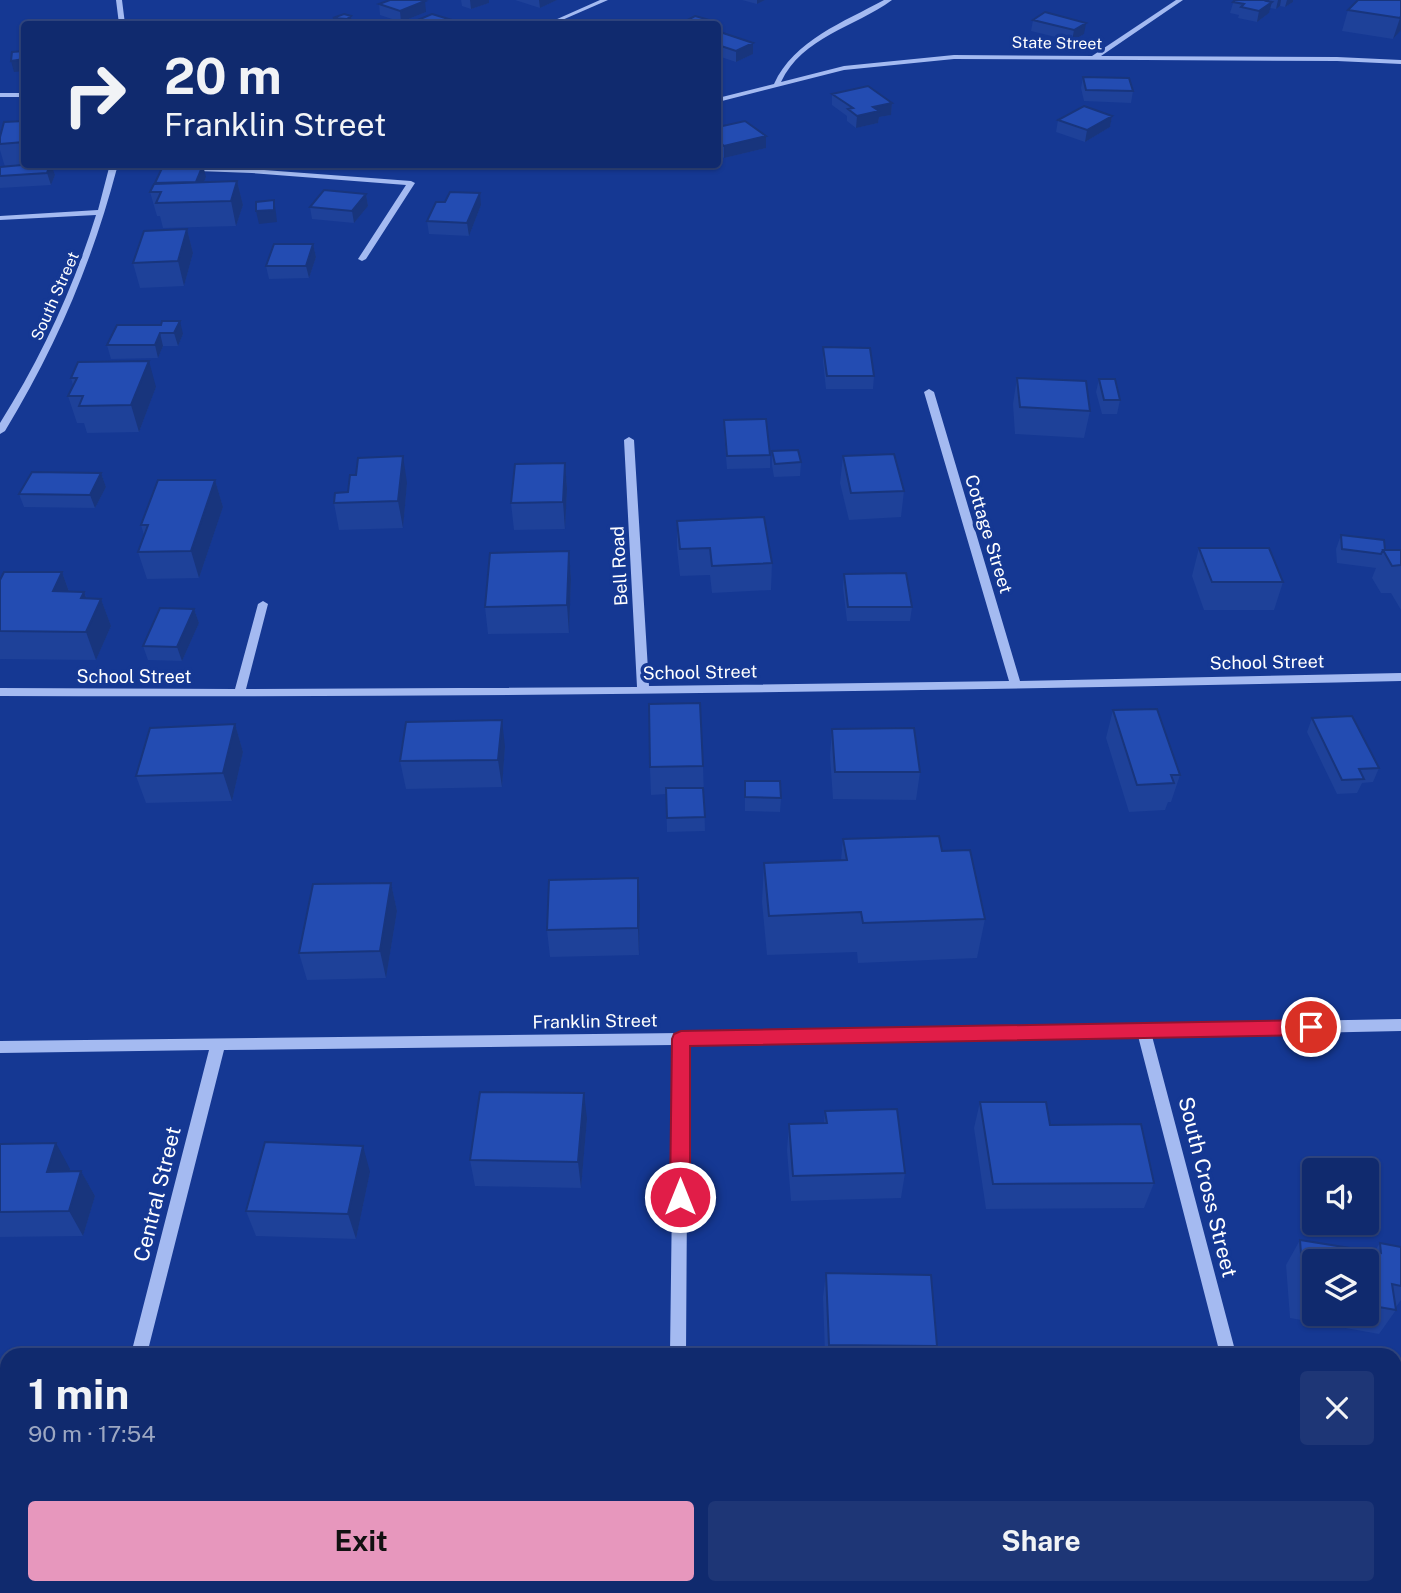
<!DOCTYPE html>
<meta charset="utf-8">
<style>
body{margin:0;font-family:"Public Sans",sans-serif;background:#1e3676;color:#f1f3f6;height:100vh;display:flex;flex-direction:column;font-size:26px;white-space:nowrap}
*{box-sizing:border-box;margin:0}
p{font-size:23px;color:#9ca7c2}
.icon{flex:none;width:38px;height:38px;fill:none;stroke:currentColor;stroke-width:2;stroke-linecap:round;stroke-linejoin:round}
.map{position:relative;flex:1;overflow:hidden}
.panel{position:absolute;left:0px;top:1348px;width:1402px;height:247px;display:flex;flex-direction:column;background:#102a6e;border-radius:21px 21px 0 0;box-shadow:0 2px 5px #0004,0 0 0 2px #304681}
.panel>*{flex:none}
.top-card{position:absolute;left:21px;top:21px;width:700px;height:147px;border-radius:7px;box-shadow:0 2px 5px #0004,0 0 0 2px #304681;background:#102a6e;color:#f1f3f6;overflow:hidden}
.controls{position:absolute;left:1302px;top:1158px;display:grid;gap:14px}
.controls a{display:grid;place-items:center;width:77px;height:77px;border-radius:7px;background:#102a6e;box-shadow:0 2px 5px #0004,0 0 0 2px #304681;font-size:35px}
.pin{position:absolute;display:grid;place-items:center;width:60px;height:60px;color:#fff;margin:-30px;border:4px solid #fff;border-radius:50%;box-shadow:0 2px 7px #0007}
.me{position:absolute;width:77px;margin:-38px;rotate:0deg;stroke-linejoin:round;filter:drop-shadow(0 0 5px #0008)}
.turn{display:flex;align-items:center;gap:24px;height:147px;padding:0 28px;font-size:32px}
.turn .icon{width:91px;height:91px;stroke-width:2.5}
.turn b{display:block;font-size:49px;line-height:60px}
.round{display:grid;place-items:center;flex:none;width:74px;height:74px;border-radius:7px;background:#1e3676}
.overview{display:flex;align-items:center;justify-content:space-between;height:119px;padding:0 28px}
h1{font-size:42px;font-weight:700;line-height:52px}
.action{display:flex;gap:14px;margin-top:auto;padding:14px 28px}
.action a{flex:1;height:80px;border-radius:7px;background:#e797bd;color:#111;font-size:28px;font-weight:700;line-height:80px;text-align:center}
.action a+a{background:#1e3676;color:#f1f3f6}
.map>svg:first-child{display:block}
</style>
<div class="map">
<svg width="1401" height="1593" viewBox="0 0 1401 1593">
<rect width="100%" height="100%" fill="#153893"/>
<g fill="none" stroke-linecap="round" stroke-linejoin="round">
<!-- minor -->
<path fill="#a4baf1" fill-rule="evenodd" d="M116 0H122L125 24H119Z
M600 0H608L553 24H546Z
M884 0H892C855 27 802 37 781 82L844 66 954 55 1092 56 1176 0H1183L1101 56 1337 57 1401 60V64L1337 61 954 59 844 70 718 102V98L774 84C794 40 844 22 884 0Z
M0 93H24V97H0Z
M110 164 252 169 411 181 415 183 366 259 362 261 358 259 406 185 252 173 117 168C92 263 56 347 5 431L0 434V423C41 358 73 289 96 215L0 220V216L98 210Z
M929 389 934 392 1020 681 1401 673V681C934 691 467 698 0 696V688L235 689 258 604 263 601 268 604 246 689 637 687 624 440 629 437 634 440 649 686 1009 681 924 392Z
M1401 1019V1031L1152 1036 1236 1354H1220L1138 1036 688 1045 686 1354H670L674 1045 224 1050 147 1354H131L209 1050 0 1053V1041L681 1033Z
M71 1587H89L88 1593H70Z
M672 1587H690L691 1593H673Z
M1279 1587H1297L1299 1593H1281Z"/>
</g>
<!-- wall -->
<path fill="#1e4199" fill-rule="evenodd" d="M461 0H489V3L471 9 462 6Z
M515 0H557L540 8Z
M742 0H765L757 4Z
M1234 0H1293V2L1285 7 1280 6 1276 9 1270 8 1269 13 1257 22 1238 18 1239 15 1230 13Z
M1401 0V30L1393 39 1342 31 1348 10Z
M379 4 426 12 401 22 380 15Z
M1045 12 1084 34 1072 41 1031 31 1033 20Z
M351 16 352 24H334L333 18Z
M718 33 753 54 736 62 718 56Z
M1083 77 1133 91 1131 103 1084 101 1081 88Z
M832 94 892 103 891 115 879 117 878 123 856 128 847 121V116L832 105Z
M1112 116 1110 127 1085 142 1056 132 1058 120Z
M24 121V164H51L55 175 51 185 0 188V167H5L0 150V137Z
M718 127 766 136V148L724 158 718 153Z
M206 177 204 182 237 181 243 205 236 226 163 228 160 216H157L150 192Z
M366 194 368 206 354 223 312 219 310 207Z
M481 205 469 236 429 234 427 221Z
M187 229 193 253 184 286 140 288 133 263Z
M313 244 316 257 309 278 269 279 266 266Z
M117 325 183 334 178 346H163L158 358 111 359 107 345Z
M823 347 874 376 873 389H826L823 361Z
M78 362 156 387 139 432 87 433 84 423H77L68 396 73 385 71 378Z
M1017 378 1090 411 1084 438 1015 434 1013 404Z
M1099 379 1120 400 1117 414H1102L1096 392Z
M724 420 770 455V468L727 469 724 434Z
M772 451 801 462 800 476 774 477 772 465Z
M843 456 904 491 901 517 849 520 840 483Z
M565 463 567 489 565 529 514 530 511 503Z
M101 473 106 487 95 508 24 507 19 494Z
M215 480 223 507 199 578 147 579 138 552 144 535 141 525Z
M407 483 403 528 339 530 334 503 348 492Z
M677 521 772 563 771 590 712 593 710 575 680 576 677 549Z
M1341 535 1385 550H1401V610L1391 593H1381L1372 578 1376 568 1337 563 1336 549Z
M1199 548 1283 582 1274 610H1204L1192 576Z
M569 551 571 579 569 633 488 634 485 607Z
M62 572 69 591 84 592 87 598 101 599 111 626 96 660 0 659V580Z
M844 574 912 607 910 621H847L843 588Z
M194 609 199 623 182 661 148 660 143 646Z
M1113 710 1180 775 1171 802H1168L1165 810 1129 812 1106 738Z
M1312 718 1379 768 1373 782 1362 783 1357 793 1337 794 1307 732Z
M235 724 243 752 232 801 146 803 136 776Z
M832 729 920 772 916 800 833 799 830 756Z
M505 747 502 787 406 789 400 761Z
M703 766 705 831 667 832 666 794 651 795 650 767Z
M745 781 781 798 780 812 745 811Z
M843 839 942 851 985 919 977 958 858 963 857 952 767 955 762 902 764 863 841 860Z
M391 883 397 911 386 978 307 980 299 953Z
M640 905 639 955 550 957 547 930Z
M980 1102 1050 1125 1154 1183 1144 1208 986 1209 974 1128Z
M825 1111 905 1173 901 1198 791 1201 787 1150 789 1124 824 1123Z
M587 1119 581 1188 475 1186 470 1160Z
M0 1144 70 1169 69 1171H81L95 1196 83 1236 0 1237Z
M370 1172 356 1239 256 1236 246 1211Z
M1300 1240 1374 1252 1380 1243 1401 1247V1300L1396 1307V1310L1379 1334 1290 1318 1286 1265ZM1314 1262H1367V1314H1314Z
M826 1273 937 1346 935 1354H825L823 1297Z"/>
<!-- shaded-wall -->
<path fill="#18357d" d="M470 0H489V3L471 9Z
M539 0H557L540 8Z
M757 0H765L757 4Z
M1269 0 1268 5 1272 2 1269 13 1257 22 1259 11Z
M1278 0H1281L1280 6 1276 9Z
M1287 0H1293V2L1285 7Z
M425 1 426 12 401 22 400 11Z
M351 16 352 24H348L347 19Z
M1401 16V30L1393 39 1400 18Z
M1086 23 1084 34 1072 41 1074 30Z
M753 43V54L736 62V51Z
M24 59V71L14 72 11 61Z
M892 103 891 115 879 117 878 123 856 128 857 116 873 107Z
M1112 116 1110 127 1085 142 1087 130Z
M766 136V148L724 158V146Z
M50 164H51L55 175 51 185 47 173Z
M203 165 206 177 199 194 196 182Z
M237 181 243 205 236 226 231 201Z
M480 193 481 205 469 236 467 223Z
M366 194 368 206 354 223 352 211Z
M274 200 276 213 277 222 259 224 256 211Z
M187 229 193 253 184 286 178 261Z
M313 244 316 257 309 278 306 266Z
M180 321 183 334 178 346 174 333Z
M160 333 163 346 158 358 155 345Z
M149 361 156 387 139 432 131 405Z
M403 456 407 483 403 528 398 501Z
M565 463 567 489 565 529 563 502Z
M101 473 106 487 95 508 90 495Z
M215 480 223 507 199 578 191 551Z
M569 551 571 579 569 633 567 605Z
M62 572 72 600 53 591Z
M84 592 93 616 101 599 111 626 96 660 86 632 81 598Z
M194 609 199 623 182 661 177 647Z
M502 720 505 747 502 787 498 760Z
M235 724 243 752 232 801 223 773Z
M638 878 640 905 639 955 638 928Z
M391 883 397 911 386 978 380 951Z
M584 1093 587 1119 581 1188 578 1162Z
M56 1143 70 1169 61 1197 47 1172Z
M363 1146 370 1172 356 1239 348 1214Z
M81 1171 95 1196 83 1236 69 1211Z"/>
<!-- building -->
<path fill="#234cb2" stroke="#18357d" stroke-width="2" d="M390 0H420L425 1 400 11 379 4Z
M1235 0H1269L1267 1 1272 2 1259 11 1241 7 1244 4 1233 2Z
M1358 0H1401V16L1400 18 1348 10Z
M1045 12 1086 23 1074 30 1033 20Z
M344 14 351 16 347 19 333 18Z
M432 14 465 24H408Z
M695 16 713 21 707 24H680Z
M720 32 753 43 736 51 718 45V33Z
M24 51V59L11 61 12 52Z
M1083 77 1129 78 1133 91 1086 90Z
M868 86 892 103 873 107 879 111 857 116 848 109 853 108 832 94Z
M1084 106 1112 116 1087 130 1058 120Z
M24 121V142L0 144V137L4 122Z
M745 121 766 136 724 146 718 141V127Z
M33 164H50L47 173 0 176V167Z
M203 165 196 182 155 183 163 166Z
M237 181 231 201 156 203 161 192H150L154 184Z
M324 190 366 194 352 211 310 207Z
M450 192 480 193 467 223 427 221 436 202H445Z
M274 200V210L256 211V202Z
M187 229 178 261 133 263 144 231Z
M274 244H313L306 266H266Z
M162 321H180L174 333H160L155 345H107L117 325H161Z
M823 347 870 348 874 376H827Z
M149 361 131 405 79 406 83 396H68L77 378H71L78 362Z
M1017 378 1086 381 1090 411 1020 407Z
M1099 379H1115L1120 400H1104Z
M766 419 770 455 727 456 724 420Z
M798 450 801 462 775 464 772 451Z
M894 454 904 491 851 493 843 456Z
M403 456 398 501 334 503 335 493 348 492 350 475H356L358 458Z
M565 463 563 502 511 503 515 464Z
M32 472 101 473 90 495 19 494Z
M158 480H215L191 551 138 552 148 525H141Z
M764 517 772 563 712 566 710 548 680 549 677 521Z
M1341 535 1384 540 1385 550H1383L1381 554 1342 549Z
M1199 548H1269L1283 582H1212Z
M1383 550H1401V565L1392 566Z
M569 551 567 605 485 607 490 553Z
M4 572H62L53 591 84 592 81 598 101 599 86 632 0 631V580Z
M906 573 912 607H848L844 574Z
M160 608 194 609 177 647 143 646Z
M700 703 703 766 650 767 649 704Z
M1157 709 1180 775H1171L1174 783 1137 785 1113 710Z
M1352 716 1379 768 1359 769 1364 779 1342 780 1312 718Z
M502 720 498 760 400 761 406 722Z
M235 724 223 773 136 776 150 728Z
M914 728 920 772H835L832 729Z
M745 781H780L781 798 745 797Z
M666 788H703L705 817 667 818Z
M939 836 942 851 970 850 985 919 863 923 861 912 769 916 764 863 847 860 843 839Z
M638 878V928L547 930 549 880Z
M391 883 380 951 299 953 313 884Z
M480 1092 584 1093 578 1162 470 1160Z
M980 1102H1046L1050 1125 1141 1124 1154 1183 993 1184Z
M897 1109 905 1173 793 1176 789 1124 827 1123 825 1111Z
M265 1142 363 1146 348 1214 246 1211Z
M56 1143 47 1172 81 1171 69 1211 0 1212V1144Z
M1300 1240 1381 1253 1380 1243 1401 1247V1286L1392 1284 1396 1310 1367 1305V1262H1314V1296L1304 1294Z
M826 1273 931 1275 937 1346 829 1345Z
M479 1587H534V1593H440L441 1589Z"/>
<!-- route -->
<path fill="#e11d48" stroke="#92132f" stroke-width="2" d="M1311 1020 1318 1022 1320 1027 1318 1032 1311 1035 690 1046V1197L687 1203 680 1206 673 1203 670 1197 672 1039 674 1034 681 1031Z"/>
<g text-anchor="middle" dominant-baseline="central" stroke-width="7" stroke-linejoin="round" paint-order="stroke">
<!-- far-street labels -->
<g font-size="16" fill="#fff" stroke="#153893">
<text transform="translate(1057 43) rotate(1)">State Street</text>
<text transform="translate(55 296) rotate(-66)">South Street</text>
</g>
<!-- street labels -->
<g font-size="18" fill="#fff" stroke="#153893">
<text transform="translate(989 534) rotate(73)">Cottage Street</text>
<text transform="translate(619 566) rotate(-93)">Bell Road</text>
<text transform="translate(1267 662) rotate(-1)">School Street</text>
<text transform="translate(700 672) rotate(-1)">School Street</text>
<text x="134" y="676">School Street</text>
<text transform="translate(595 1021) rotate(-1)">Franklin Street</text>
</g>
<!-- near-street labels -->
<g font-size="21" fill="#fff" stroke="#153893">
<text transform="translate(1208 1187) rotate(76)">South Cross Street</text>
<text transform="translate(157 1194) rotate(-76)">Central Street</text>
</g>
</g>
</svg>
<div class="controls">
<a><svg class="icon" aria-label="sound" viewBox="0 0 24 24"><path d="M4 9h4l5-4v14l-5-4H4zM17 9q2 3 0 6"/></svg></a>
<a><svg class="icon" aria-label="layers" viewBox="0 0 24 24"><path d="M12 4l9 5-9 5-9-5zM3 14l9 5 9-5"/></svg></a>
</div>
<div class="pin" style="left:1311px;top:1027px;background:#d93025"><svg class="icon" aria-label="arrive" viewBox="0 0 24 24"><path d="M6 21V4h12l-3 4 3 4H6"/></svg></div>
<svg class="me" style="left:680px;top:1197px" viewBox="-20 -20 40 40"><circle r="17" fill="#e11d48" stroke="#fff" stroke-width="3"/><path d="M0-11L8 9 0 5-8 9z" fill="#fff"/></svg>
<div class="top-card">
<div class="turn"><svg class="icon" aria-label="right" viewBox="0 0 24 24"><path d="M7 20v-9h11M14 6l5 5-5 5"/></svg><div><b>20 m</b>Franklin Street</div></div>
</div>
<section class="panel">
<div class="overview"><div><h1>1 min</h1><p>90 m · 17:54</p></div><a class="round"><svg class="icon" aria-label="close" viewBox="0 0 24 24"><path d="M6 6l12 12M18 6L6 18"/></svg></a></div>
<div class="action"><a>Exit</a><a>Share</a></div>
</section>
</div>
